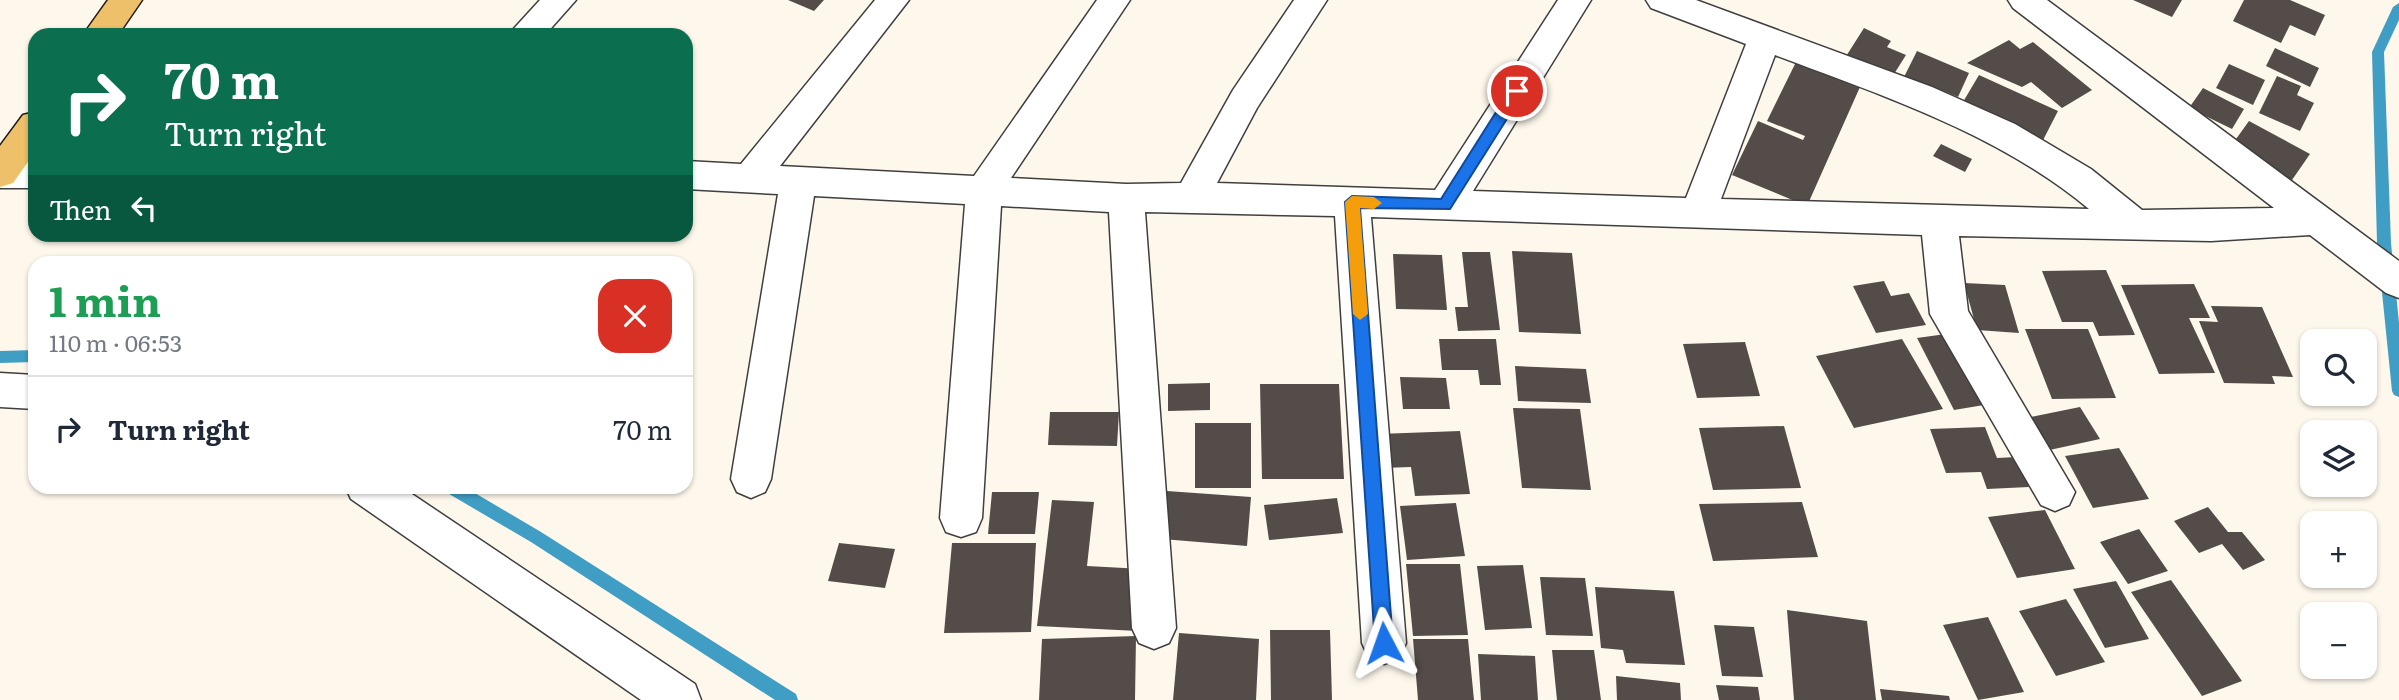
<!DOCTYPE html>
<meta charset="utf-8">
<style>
body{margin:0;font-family:Literata,serif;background:#f6f6f7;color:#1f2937;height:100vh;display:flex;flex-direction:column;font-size:26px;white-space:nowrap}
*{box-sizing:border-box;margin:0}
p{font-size:23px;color:#747a83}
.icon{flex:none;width:38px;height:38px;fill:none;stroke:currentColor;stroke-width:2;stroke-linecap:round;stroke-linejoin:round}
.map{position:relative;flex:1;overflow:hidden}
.side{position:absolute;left:28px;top:256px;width:665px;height:238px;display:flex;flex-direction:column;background:#fff;border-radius:21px;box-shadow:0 2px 5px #0004}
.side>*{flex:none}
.banner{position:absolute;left:28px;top:28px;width:665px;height:214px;border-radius:21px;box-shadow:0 2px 5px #0004;background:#0b6e4f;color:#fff;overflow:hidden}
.fabs{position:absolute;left:2300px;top:329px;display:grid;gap:14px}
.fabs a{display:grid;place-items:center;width:77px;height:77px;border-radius:14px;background:#fff;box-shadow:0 2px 5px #0004;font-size:35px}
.pin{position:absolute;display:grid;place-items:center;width:60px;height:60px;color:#fff;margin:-30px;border:4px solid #fff;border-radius:50%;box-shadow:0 2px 7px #0007}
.me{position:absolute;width:77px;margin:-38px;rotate:356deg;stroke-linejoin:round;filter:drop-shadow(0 0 5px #0008)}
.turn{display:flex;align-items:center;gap:24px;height:147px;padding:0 21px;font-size:32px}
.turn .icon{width:91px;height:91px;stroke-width:2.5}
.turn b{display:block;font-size:49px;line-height:60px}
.then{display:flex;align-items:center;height:66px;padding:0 21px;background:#0003;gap:14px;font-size:26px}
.round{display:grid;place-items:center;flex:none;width:74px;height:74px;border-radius:21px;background:#f6f6f7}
.head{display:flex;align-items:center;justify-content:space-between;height:119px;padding:0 21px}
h1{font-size:42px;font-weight:700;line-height:52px;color:#1e9e55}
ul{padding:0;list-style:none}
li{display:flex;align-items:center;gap:21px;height:105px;padding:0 21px;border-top:2px solid #e0e1e3}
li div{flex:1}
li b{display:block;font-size:26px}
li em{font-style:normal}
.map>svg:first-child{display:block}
</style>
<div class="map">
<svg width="2399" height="700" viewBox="0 0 2399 700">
<rect width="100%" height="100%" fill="#fef8ec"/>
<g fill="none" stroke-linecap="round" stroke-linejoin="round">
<!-- stream -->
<path fill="#409ec4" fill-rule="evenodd" d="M2399 3V20L2384 52 2391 243 2399 323V397L2394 395 2392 391 2377 243 2372 52 2393 7Z
M35 350V362L0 363V351Z
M442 486H463L541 532 796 694 798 700H775L531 542 444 491Z"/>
</g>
<!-- building -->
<path fill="#544c49" d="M788 0H824L814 11Z
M2133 0H2182L2172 17Z
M2244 0H2290L2325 15 2315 36 2290 25 2281 43 2233 21Z
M1864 28 1891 41 1887 47 1906 55 1889 82 1843 61Z
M2009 40 2020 49 2033 42 2092 90 2062 108 2031 82 2022 87 1967 63Z
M2275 48 2319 68 2310 87 2266 66Z
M1917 51 1969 73 1958 97 1936 88 1932 98 1900 85Z
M1796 62 1860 87 1807 206 1732 175 1758 121 1803 140 1805 136 1767 121Z
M2229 64 2265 80 2253 105 2216 88Z
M1979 75 2058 111 2041 144 1960 107Z
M2277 76 2301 86 2297 95 2314 103 2300 131 2259 113Z
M2203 88 2244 109 2232 129 2189 108Z
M2249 121 2310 154 2292 180 2231 146Z
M1941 144 1972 159 1965 172 1933 156Z
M1512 251 1572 253 1581 334 1519 332Z
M1462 252H1490L1500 330 1458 331 1455 307H1468Z
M1393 254 1442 255 1447 310 1396 309Z
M2106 270 2135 335 2099 336 2093 322H2062L2042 271Z
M1884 281 1891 296 1909 293 1926 325 1876 333 1853 286Z
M1964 283 2005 285 2019 333 1977 330Z
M2194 284 2210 318H2189L2215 373 2159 374 2121 285Z
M2211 306 2262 307 2293 377 2272 376 2275 384 2224 383 2199 321 2218 322Z
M2025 329H2088L2116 398 2052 399Z
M1953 333 1990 404 1954 410 1917 338Z
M1439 339H1496L1501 385H1480L1478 370H1442Z
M1902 339 1943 409 1854 428 1816 356Z
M1745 342 1760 396 1697 398 1683 344Z
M1515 366 1586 369 1591 403 1518 401Z
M1400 377 1446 378 1450 409H1403Z
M1210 383V410L1168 411V384Z
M1260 384H1339L1344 479H1262Z
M2080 407 2100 439 2045 451 2026 418Z
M1513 408 1580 409 1591 490 1522 488Z
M1050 412H1119L1117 446 1048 445Z
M1195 423H1251V488H1195Z
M1784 426 1801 488 1713 490 1699 428Z
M1985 427 1997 458 2017 457 2029 487 1987 489 1981 472 1946 473 1930 429Z
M1460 431 1470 494 1415 496 1411 467 1382 468 1378 434Z
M2119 448 2149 499 2093 508 2065 456Z
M1167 491 1251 497 1247 546 1162 539Z
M992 492H1039L1035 534H988Z
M1337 498 1343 533 1269 540 1264 505Z
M1052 500 1094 502 1087 566 1143 569 1138 631 1037 626Z
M1802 502 1818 557 1713 561 1699 504Z
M1456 503 1465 556 1407 560 1400 506Z
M2208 507 2228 532H2242L2265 560 2243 570 2222 544 2199 553 2174 521Z
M2045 510 2075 569 2017 578 1988 517Z
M2139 529 2168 571 2128 584 2100 542Z
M839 543 895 549 885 588 828 581Z
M952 543H1036L1031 632 944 633Z
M1406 564H1460L1468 635 1413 636Z
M1523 565 1532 628 1485 630 1477 566Z
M1540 577 1585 578 1593 636 1546 635Z
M2171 580 2242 681 2202 696 2131 592Z
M2116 581 2149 639 2105 648 2073 589Z
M1595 587 1674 591 1685 665 1626 663 1623 650 1601 648Z
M2066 599 2105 662 2056 676 2019 611Z
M1787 610 1867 621 1876 700H1794Z
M1988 617 2024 692 1978 700 1943 625Z
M1714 625 1754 627 1763 677 1722 676Z
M1270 630H1330L1332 700H1271Z
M1179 633 1259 639 1256 700H1173Z
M1136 636 1135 700H1039L1042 639Z
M1413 639H1468L1474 700H1418Z
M1552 650H1594L1601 700H1557Z
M1478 654 1535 656 1538 700H1481Z
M1616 676 1680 683 1681 700H1617Z
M1716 685 1758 687 1760 700H1719Z
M1880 689 1949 696 1950 700H1882Z"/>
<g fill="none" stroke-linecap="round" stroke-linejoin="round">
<!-- minor casing -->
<g stroke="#3f3f3f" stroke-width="3">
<path id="minor" d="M540 0H576L545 35H508Z
M875 0H909L780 166 974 176 1097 0H1130L1011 178 1126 184 1181 183 1233 90 1294 0H1327L1257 108 1217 183 1435 190 1558 0H1591L1473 191 1686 198 1746 44 1651 8 1646 0H1696L1932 87 2015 124 2091 169 2142 210 2274 208 2013 8 2008 0H2047L2399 261V298L2386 293 2310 235 2211 241 1959 236 1968 311 2075 492 2069 505 2055 511 2041 505 1930 314 1922 235 1371 217 1406 643 1399 658 1384 664 1369 658 1362 643 1335 216 1145 212 1176 628 1169 643 1154 649 1139 643 1132 628 1109 212 1001 206 982 518 976 532 961 537 946 532 940 518 965 204 814 196 771 479 765 492 751 498 737 492 731 479 778 194 686 189V161L741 164ZM1775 55C1884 96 1999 134 2089 209L1721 199Z
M0 160H35V188H0Z
M0 373 35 375V409L0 407Z
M345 486H400L695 684 701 700H641L351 499Z"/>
</g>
<!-- major casing -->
<g stroke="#1d1d1d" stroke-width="3">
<path id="major" d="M108 0H142L118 35H83Z
M35 112V152L13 183 0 187V146L23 115Z"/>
</g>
<!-- minor -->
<use href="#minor" fill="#fff" fill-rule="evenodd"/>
<!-- major -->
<use href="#major" fill="#efc06a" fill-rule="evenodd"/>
</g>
<!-- route -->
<path fill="#1a73e8" stroke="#114b97" stroke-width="2" d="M1517 86 1524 91 1522 95 1450 209 1360 208 1393 643 1391 650 1384 652 1378 650 1375 643 1345 202 1352 196 1441 199 1512 87Z"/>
<!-- slow -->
<path fill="#f59e0b" d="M1352 196 1374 197 1382 203 1374 209 1360 208 1368 314 1360 320 1353 314 1345 202Z"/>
</svg>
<div class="fabs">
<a><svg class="icon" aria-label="search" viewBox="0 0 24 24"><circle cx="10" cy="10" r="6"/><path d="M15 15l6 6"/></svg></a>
<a><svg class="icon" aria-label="layers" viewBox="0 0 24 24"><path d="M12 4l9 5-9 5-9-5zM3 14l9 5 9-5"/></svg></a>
<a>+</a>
<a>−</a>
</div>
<div class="pin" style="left:1517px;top:91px;background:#d93025"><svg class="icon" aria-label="arrive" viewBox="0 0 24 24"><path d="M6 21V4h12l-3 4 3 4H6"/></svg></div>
<svg class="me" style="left:1384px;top:643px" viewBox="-20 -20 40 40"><path d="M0-17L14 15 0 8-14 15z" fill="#1a73e8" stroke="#fff" stroke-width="4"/></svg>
<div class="banner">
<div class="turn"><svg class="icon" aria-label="right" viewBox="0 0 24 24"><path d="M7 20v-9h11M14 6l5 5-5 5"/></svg><div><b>70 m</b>Turn right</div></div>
<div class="then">Then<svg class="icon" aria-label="left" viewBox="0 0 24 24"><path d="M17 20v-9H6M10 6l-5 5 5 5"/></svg></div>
</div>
<section class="side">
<div class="head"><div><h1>1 min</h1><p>110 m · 06:53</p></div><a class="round" style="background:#d93025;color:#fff"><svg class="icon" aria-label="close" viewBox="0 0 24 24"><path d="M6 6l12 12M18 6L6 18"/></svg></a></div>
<ul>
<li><svg class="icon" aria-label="right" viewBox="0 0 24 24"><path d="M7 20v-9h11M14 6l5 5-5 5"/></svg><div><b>Turn right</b></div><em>70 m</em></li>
</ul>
</section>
</div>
